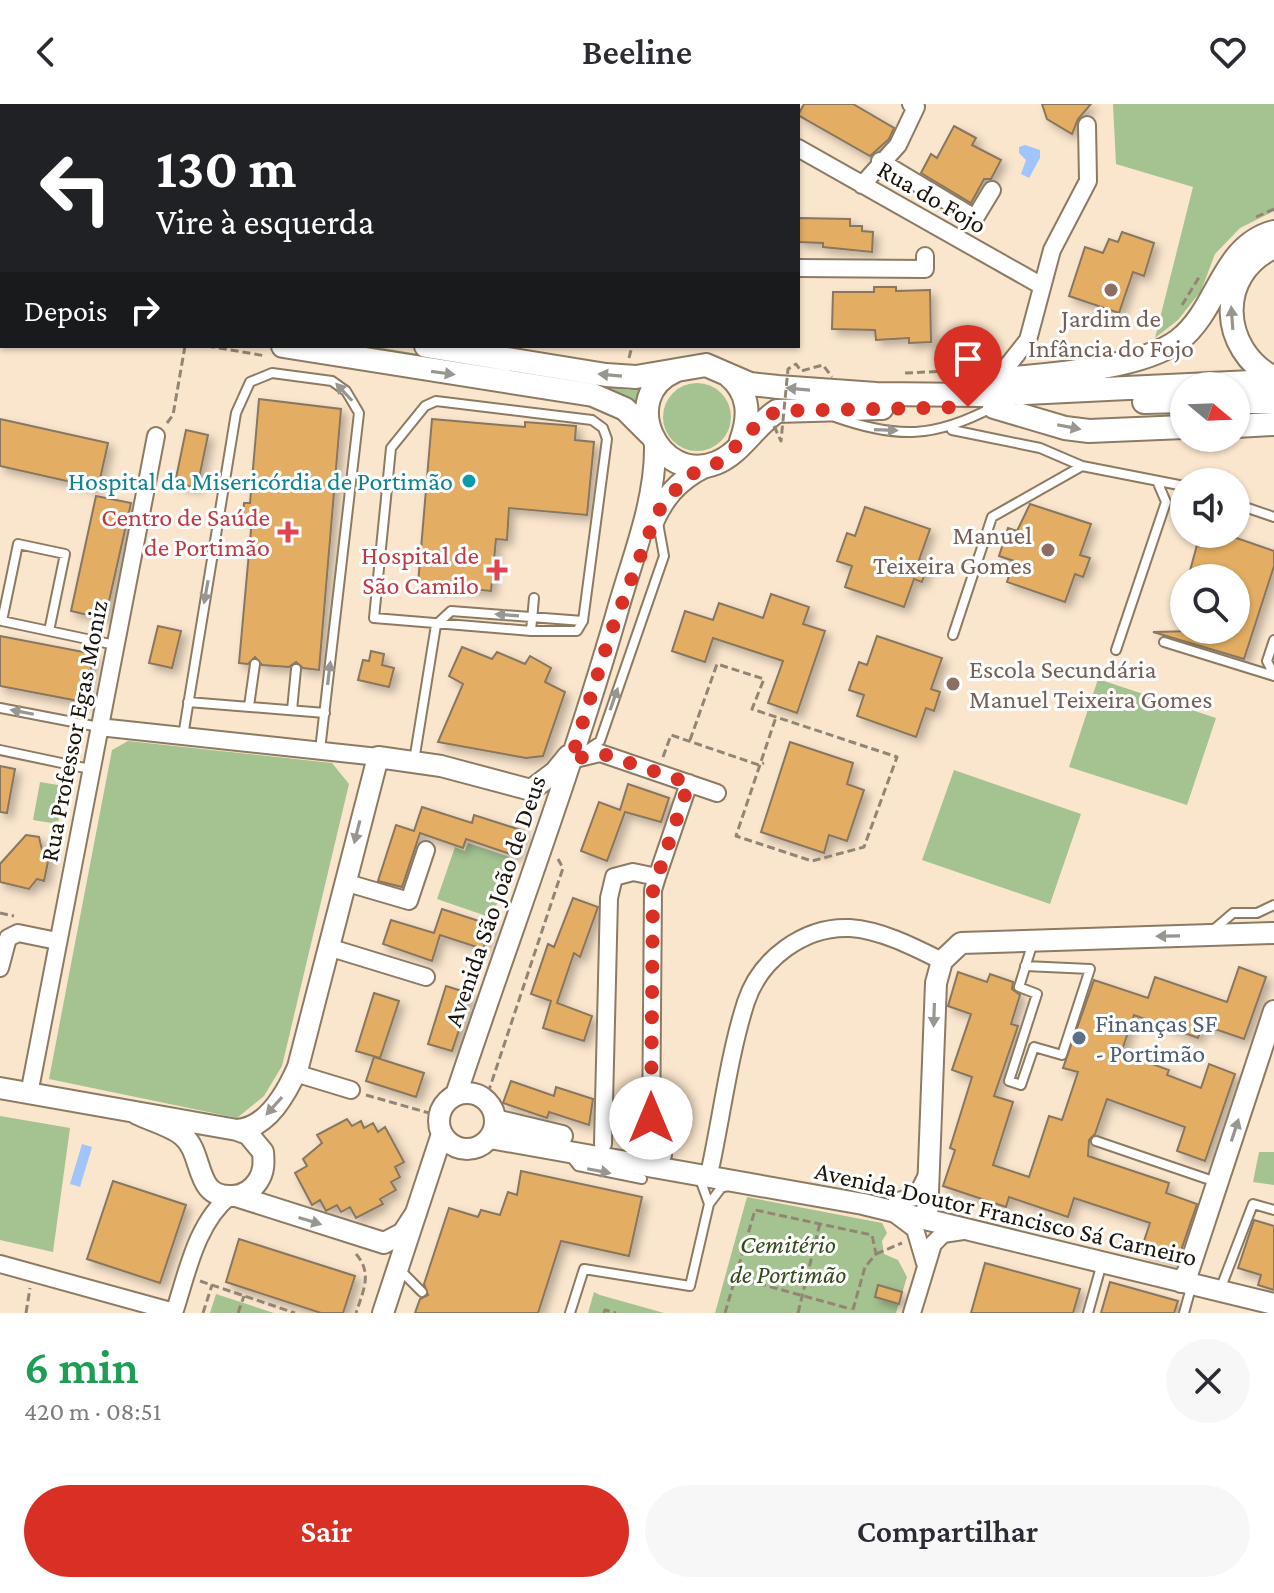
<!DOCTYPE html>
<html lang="pt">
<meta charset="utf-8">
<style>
body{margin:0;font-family:"Crimson Pro",serif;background:#f7f7f7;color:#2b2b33;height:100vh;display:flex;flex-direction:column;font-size:30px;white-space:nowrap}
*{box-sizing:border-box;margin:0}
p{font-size:26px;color:#7c7c81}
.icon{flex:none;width:44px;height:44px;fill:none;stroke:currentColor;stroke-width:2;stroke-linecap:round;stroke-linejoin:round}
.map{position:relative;height:1209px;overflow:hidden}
.sheet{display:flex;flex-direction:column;background:#fff;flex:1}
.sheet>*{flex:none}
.top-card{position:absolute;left:0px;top:0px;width:800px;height:244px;box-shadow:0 2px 6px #0004;background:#202124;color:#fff;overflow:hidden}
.needle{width:52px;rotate:109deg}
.buttons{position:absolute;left:1170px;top:268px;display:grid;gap:16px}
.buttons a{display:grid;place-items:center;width:80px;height:80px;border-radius:50%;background:#fff;box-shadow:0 2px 6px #0004;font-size:40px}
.pin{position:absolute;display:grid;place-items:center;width:68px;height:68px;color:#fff;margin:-82px -34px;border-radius:50% 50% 50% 0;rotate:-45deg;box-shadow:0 0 8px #0007}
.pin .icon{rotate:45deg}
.me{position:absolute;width:88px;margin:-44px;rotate:0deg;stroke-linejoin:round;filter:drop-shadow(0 0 6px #0008)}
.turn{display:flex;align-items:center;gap:28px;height:168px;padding:0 24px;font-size:36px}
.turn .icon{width:104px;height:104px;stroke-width:2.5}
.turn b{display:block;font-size:56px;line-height:68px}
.then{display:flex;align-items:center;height:76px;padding:0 24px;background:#0003;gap:16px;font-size:30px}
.round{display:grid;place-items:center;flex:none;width:84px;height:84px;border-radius:42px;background:#f7f7f7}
.summary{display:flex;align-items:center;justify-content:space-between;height:136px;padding:0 24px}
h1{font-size:48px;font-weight:600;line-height:60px;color:#1e9e55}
.primary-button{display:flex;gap:16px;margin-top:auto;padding:16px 24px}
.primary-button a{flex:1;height:92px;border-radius:48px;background:#d93025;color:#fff;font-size:32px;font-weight:600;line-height:92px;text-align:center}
.primary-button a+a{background:#f7f7f7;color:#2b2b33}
header{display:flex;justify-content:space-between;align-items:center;height:104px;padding:0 24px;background:#fff;font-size:36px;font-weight:600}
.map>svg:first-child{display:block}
</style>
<header><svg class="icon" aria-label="back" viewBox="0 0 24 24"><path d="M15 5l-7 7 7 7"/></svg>Beeline<svg class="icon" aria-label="heart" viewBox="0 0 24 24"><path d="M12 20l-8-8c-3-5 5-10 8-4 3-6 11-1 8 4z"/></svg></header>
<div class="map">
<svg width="1274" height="1209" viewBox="0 0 1274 1209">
<defs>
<filter id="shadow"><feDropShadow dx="5" dy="5" stdDeviation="4" flood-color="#0004"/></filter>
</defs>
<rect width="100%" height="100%" fill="#fae6cd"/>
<!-- green -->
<path fill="#a5c291" d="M1113 0H1274V107L1240 124 1215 150 1201 187 1178 216 1155 234 1193 83 1116 60Z
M336 242H372L629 286 643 284 637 302Z
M663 313a34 34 0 1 1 68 0a34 34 0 1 1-68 0Z
M1098 575 1216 614 1187 701 1069 663Z
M128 637 332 659 349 680 282 962 264 992 237 1014 49 975 112 646Z
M954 666 1081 710 1050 800 922 756Z
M40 678 64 682 58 720 33 716Z
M468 739 512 754 492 814 437 795 455 743 465 747Z
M0 1012 70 1024 53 1148 0 1136Z
M1259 1048H1274V1081L1253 1078Z
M747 1093 882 1119 887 1129 882 1137 884 1150 898 1156 907 1173 896 1209H715Z
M594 1188 600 1191 664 1209H588Z
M216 1190 274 1209H210Z"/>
<!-- water -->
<path fill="#a0c5fc" d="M1025 41 1040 46V54L1029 74 1021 70 1026 56 1019 49V43Z
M82 1040 92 1043 80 1083 70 1080Z"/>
<!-- building -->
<path fill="#e3ae64" stroke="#88765f" stroke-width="2" filter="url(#shadow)" d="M804 0H853L894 24 889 35 870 52 798 11Z
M1042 0H1091L1078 15 1072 30 1047 15Z
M954 22 976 34 972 41 1001 56 991 75H984L971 99 921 69 931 50 937 54Z
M798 114 850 115V122H862V127L873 128 872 148 823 143V139L798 138Z
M1122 128 1154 139 1144 172 1133 168 1119 209 1069 192 1085 143 1103 149 1109 135 1118 138Z
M874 183H896V187L930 186 931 238 909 239V234L876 236 875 226 832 225 833 188H874Z
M259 295 341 305 319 566 303 564 296 558 289 563 262 561 255 553 248 560 239 559 252 415 243 414 244 399H250Z
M0 315 108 339 98 384 0 362Z
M432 315 525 323V318L576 322 575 336 594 338 587 411 509 404 507 436 496 435 491 487 418 480Z
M186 326 208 331 197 384 175 379Z
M96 392 131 399 105 515 71 507Z
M1030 400 1091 420 1080 451 1090 454 1083 473 1075 470 1065 498 1007 478 1014 457 999 452 1008 424 1017 427Z
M865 403 930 425 919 456 928 459 922 478 914 475 904 503 845 483 852 462 837 457 847 429 855 432Z
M1200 430H1225L1274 447V462L1244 555 1153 528 1236 526V474H1188Z
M771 490 809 503 803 520 825 527 797 609 768 599 783 557 713 534 705 558 672 547 685 507 713 516 719 499 763 514Z
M158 522 181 527 172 564 149 559Z
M0 532 94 550 84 598 0 582Z
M877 532 942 554 931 585 940 588 934 607 926 604 916 633 857 612 864 591 849 586 859 558 867 561Z
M462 543 492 555 497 548 525 560 530 552 551 564 545 578 565 588 543 652 526 654 438 638 463 580 449 572Z
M371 547 384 550 382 561 394 564 389 583 358 576 363 556 369 557Z
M790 638 853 659 847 680 864 686 847 737 829 731 824 749 761 728Z
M0 662 15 665 7 709 0 708Z
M628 680 669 694 661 718 625 708 607 757 581 747 599 698 620 706Z
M422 703 472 719 474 711 524 727 516 752 466 735 463 744 420 729 402 783 378 777 396 721 414 727Z
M26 731 39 733 42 746 50 748 44 777 37 775 29 785 0 778V760Z
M573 794 598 803 580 853 574 849 557 899 592 912 584 937 543 924 551 897 531 890 548 840 554 843Z
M442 805 491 821 483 845 440 831 432 857 383 840 391 816 434 829Z
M1239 863 1266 873 1244 935 1203 921 1198 934 1134 911 1121 949 1169 966 1167 971 1201 984 1209 960 1235 970 1205 1057 1177 1047 1185 1023 1107 995 1095 1030 1089 1036 1088 1052 1169 1079 1166 1089 1197 1100 1177 1158 1141 1146 1150 1119 1074 1094 1068 1113 1009 1093 1006 1103 943 1082 955 1046 950 1044 972 973 952 966 971 910 948 902 958 868 987 878 990 870 1013 878 1012 885 1020 891 1011 920 1018 922 994 992 1013 998 993 1061 1029 1073 1049 1012 1062 1016 1078 968 1063 964 1094 876 1148 894 1155 873 1227 898Z
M446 882 471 890 452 947 428 940Z
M374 889 399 897 380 954 356 947Z
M374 953 424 969 416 993 366 977Z
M511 977 554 992 556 983 593 995 589 1021 549 1008 547 1014 503 999Z
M347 1015 352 1022 361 1017 364 1024 373 1019 378 1028 385 1023 404 1058 395 1063 400 1073 391 1078 396 1086 380 1095 383 1100 356 1114 350 1103 341 1108 337 1101 326 1107 320 1096 312 1101 295 1069 307 1062 303 1055 322 1039 317 1031Z
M521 1067 642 1093 629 1152 561 1137 538 1209H415L420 1195 428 1191 424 1180 449 1104 478 1113 481 1106 500 1111 508 1088 517 1091Z
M113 1077 186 1101 160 1179 87 1155Z
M1254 1116 1274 1122V1186L1258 1181 1261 1171 1238 1164Z
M239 1135 355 1172 343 1209H321L226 1178Z
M985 1159 1080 1185 1073 1209H971Z
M1110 1178 1178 1197 1174 1209H1101Z
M878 1181 902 1188 899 1200 875 1193Z"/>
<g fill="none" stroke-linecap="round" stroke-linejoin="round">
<!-- service casing -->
<g stroke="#8c7a63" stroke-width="12">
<path id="service" d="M189 2V0
M763 2 764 0
M436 297 592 316 603 324 607 335 583 517 577 527H531L374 514 391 344 425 302Z
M835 313C897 335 935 334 993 303
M952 326 1040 344 1082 362
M1236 400 1274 413
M49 527 65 450 18 440 2 517 115 541
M531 527 534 494
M953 531 992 413 1082 362 1184 382
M1274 536 1267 557 1274 571
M1164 538 1274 572
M1116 546 1166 398 1157 377
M188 598 325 609
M249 602 255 560
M0 604 99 623
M292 606 296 565
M183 632 236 309 250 278 272 269 332 277 346 287 359 309 320 646
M0 646 90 665
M582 649 600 637 664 452 658 419
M414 657 436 521 451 507 583 517
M1212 827 1233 809H1257L1274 801
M1025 862 1090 865 1062 951 1034 943 1021 981 1009 977 1037 890 1019 883 1033 838
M1096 1037 1216 1078
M570 1052 578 1062 642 1075
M700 1075 709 1100 721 1084 728 1082
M400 1166 422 1188
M1223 1178 1253 1100 1274 1106
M570 1209 584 1165 690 1182 709 1100
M1088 1209 1102 1159
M1184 1209 1192 1180"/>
</g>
<!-- minor casing -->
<g stroke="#8c7a63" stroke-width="20">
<path id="minor" d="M291 0 297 2
M721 0 725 2
M377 2 378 0
M431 2 432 0
M705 2 706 0
M798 44 1042 182
M880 57 975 114 992 86
M862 81 898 41 916 3 911 0
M798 164 925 165V152
M997 275 1028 236 1052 146 1088 77 1087 21
M99 623 378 653
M571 656 600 649 717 689
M657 773 653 786 651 1035 663 1051
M344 778 409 797 426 746
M328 843 426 873
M0 864 8 834 18 829 57 837
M295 969 351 986
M29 990 156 332
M604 1003 622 1020 651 1014
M603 1040 609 794 614 773 633 768 657 773 689 679
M711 1061C722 1009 730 947 746 898 760 855 804 822 850 824 881 826 914 843 942 857
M897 1097 916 1093 926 1073
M895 1110 915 1125 925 1159
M0 1160 174 1208
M174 1209C187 1170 196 1119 230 1092
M912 1209 933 1140 943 1130 963 1127"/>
</g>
<!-- tertiary casing -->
<g stroke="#8c7a63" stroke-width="24">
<path id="tertiary" d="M75 2 76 0
M104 2V0
M651 423C662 395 678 376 705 363
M0 984 237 1026 248 1030 263 1048C264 1059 264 1068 258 1077 252 1086 243 1092 232 1092 193 1094 205 1049 182 1031 169 1021 152 1017 137 1010
M439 1017a28 28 0 1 1 56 0a28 28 0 1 1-56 0Z
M456 991C509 832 569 674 616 512 631 457 656 399 655 341
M495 1016 562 1032
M237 1026C268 1024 287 988 298 963L378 653 441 662 531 686 555 668 568 652
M490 1034 863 1100 1274 1200
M236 1092 384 1139 403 1129 416 1109
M927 1114 936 879 942 857 961 839 1274 829
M1181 1178 1188 1168 1274 907
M383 1209 442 1030"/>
</g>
<!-- secondary casing -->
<g stroke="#8c7a63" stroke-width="26">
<path id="secondary" d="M1274 143C1215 170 1220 246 1274 274
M0 171H2
M0 189 2 190
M283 242 593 291 625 305 650 330
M426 242 606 271 636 273 706 261 750 280 778 283 876 290 982 291 1274 277
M675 267C617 292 658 382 716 359 740 350 755 321 777 307L882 304
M728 271C750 289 750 312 741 337
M964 279C1020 272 1137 269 1179 236 1219 205 1221 142 1274 128
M1144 298 1184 297
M1236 298H1274
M994 303 1065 324 1089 327 1184 323
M1236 322 1274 320"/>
</g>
<!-- path -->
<path stroke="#938573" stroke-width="3" stroke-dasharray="8 4" stroke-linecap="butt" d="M1256 113 1274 105
M1182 201 1201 170
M0 224 2 219
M207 242 266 252
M629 254 632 242
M905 269 950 267
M167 319 173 311 185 242
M690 636 717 560 764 575 752 605 897 653 864 743 812 757 736 732 776 613
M663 653 671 631 759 661 764 659
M0 809 14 812
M488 989 563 764 558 755
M366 991 436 1011
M356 1150C373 1169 363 1187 356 1209
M876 1150 902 1139
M735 1173 851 1205
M200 1177 295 1209
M26 1209 30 1184
M203 1209 212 1181
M238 1209 244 1192
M604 1209 605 1206 616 1209
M725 1209 755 1106 872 1131 876 1150 865 1163 852 1209
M798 1209 820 1119"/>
<!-- service -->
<use href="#service" stroke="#fff" stroke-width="8"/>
<!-- minor -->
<use href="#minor" stroke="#fff" stroke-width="16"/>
<!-- tertiary -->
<use href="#tertiary" stroke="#fff" stroke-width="20"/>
<!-- secondary -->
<use href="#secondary" stroke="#fff" stroke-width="22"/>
<!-- path-bridge -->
<path stroke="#938573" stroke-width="3" stroke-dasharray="8 4" stroke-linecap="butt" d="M774 322 781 337 788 265 796 260 801 267 823 261 832 273"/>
</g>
<!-- one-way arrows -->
<defs><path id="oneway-solid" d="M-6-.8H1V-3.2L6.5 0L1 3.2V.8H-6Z" transform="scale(2)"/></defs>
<g fill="#989691">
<use href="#oneway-solid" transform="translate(1232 214) rotate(-94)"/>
<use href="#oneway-solid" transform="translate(443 269) rotate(8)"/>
<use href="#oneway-solid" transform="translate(610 271) rotate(-175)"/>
<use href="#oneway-solid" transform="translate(798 285) rotate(-175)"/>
<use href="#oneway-solid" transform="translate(344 288) rotate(-133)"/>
<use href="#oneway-solid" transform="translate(1069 323) rotate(11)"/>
<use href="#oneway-solid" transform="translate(886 326) rotate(2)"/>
<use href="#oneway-solid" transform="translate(206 488) rotate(100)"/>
<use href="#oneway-solid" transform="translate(507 511) rotate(-176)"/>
<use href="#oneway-solid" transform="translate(329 569) rotate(-83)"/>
<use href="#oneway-solid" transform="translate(614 595) rotate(-71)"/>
<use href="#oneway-solid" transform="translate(22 608) rotate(-169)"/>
<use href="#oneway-solid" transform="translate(357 728) rotate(104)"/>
<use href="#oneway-solid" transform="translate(1168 832) rotate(179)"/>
<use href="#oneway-solid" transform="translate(934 911) rotate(92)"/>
<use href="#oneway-solid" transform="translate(274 1002) rotate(132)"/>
<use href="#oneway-solid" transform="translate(1235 1026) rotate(-72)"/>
<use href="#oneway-solid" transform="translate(599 1067) rotate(11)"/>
<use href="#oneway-solid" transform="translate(310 1117) rotate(17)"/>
</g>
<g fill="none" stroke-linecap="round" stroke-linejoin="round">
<!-- route -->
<path stroke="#d93025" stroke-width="14" stroke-dasharray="0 25.2" d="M651 1014 653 786 689 679 600 649 571 656 611 528 657 409 687 372 720 358 762 316 777 307 968 303"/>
</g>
<!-- markers -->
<g fill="#8d6e63" stroke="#fff" stroke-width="3">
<circle cx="1111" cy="186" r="8"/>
<circle cx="1048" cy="446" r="8"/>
<circle cx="953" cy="580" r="8"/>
</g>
<circle fill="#0f9aa8" stroke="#fff" stroke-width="3" cx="469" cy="377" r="8"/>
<g fill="#e0444e" stroke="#fff" stroke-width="3">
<path d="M284 416h8v8h8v8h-8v8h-8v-8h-8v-8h8z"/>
<path d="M493 454h8v8h8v8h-8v8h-8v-8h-8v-8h8z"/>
</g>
<circle fill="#5c6f8a" stroke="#fff" stroke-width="3" cx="1079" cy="934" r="8"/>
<g text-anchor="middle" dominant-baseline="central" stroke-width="6" stroke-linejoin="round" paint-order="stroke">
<!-- street labels -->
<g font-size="26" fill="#1b150b" stroke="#fff">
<text transform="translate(932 93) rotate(30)">Rua do Fojo</text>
<text transform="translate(74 627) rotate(-79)">Rua Professor Egas Moniz</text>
<text transform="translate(495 797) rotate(-71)">Avenida São João de Deus</text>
<text transform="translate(1006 1110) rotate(13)">Avenida Doutor Francisco Sá Carneiro</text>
</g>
<!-- education labels -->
<g font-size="26" fill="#785e54" stroke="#fff">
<text x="1111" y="214">Jardim de<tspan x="1111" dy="30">Infância do Fojo</tspan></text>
<text x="1032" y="431" text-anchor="end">Manuel<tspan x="1032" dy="30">Teixeira Gomes</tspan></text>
<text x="969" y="565" text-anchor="start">Escola Secundária<tspan x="969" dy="30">Manuel Teixeira Gomes</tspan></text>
</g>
<!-- culture labels -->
<g font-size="26" fill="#0d838f" stroke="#fff" text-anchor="end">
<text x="453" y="377">Hospital da Misericórdia de Portimão</text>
</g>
<!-- health labels -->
<g font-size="26" fill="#be3a42" stroke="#fff" text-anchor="end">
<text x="270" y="413">Centro de Saúde<tspan x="270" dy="30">de Portimão</tspan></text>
<text x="479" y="451">Hospital de<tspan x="479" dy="30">São Camilo</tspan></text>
</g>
<!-- service labels -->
<g font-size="26" fill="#4e5e75" stroke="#fff" text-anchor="start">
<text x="1095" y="919">Finanças SF<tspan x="1095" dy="30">- Portimão</tspan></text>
</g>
<!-- park labels -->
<g font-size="26" font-style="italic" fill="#314c19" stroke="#fff">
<text x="788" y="1140">Cemitério<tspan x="788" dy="30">de Portimão</tspan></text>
</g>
</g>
</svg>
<div class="buttons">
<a><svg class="needle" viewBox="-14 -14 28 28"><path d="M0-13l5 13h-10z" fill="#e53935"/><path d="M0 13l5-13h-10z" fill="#7c7c81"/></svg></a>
<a><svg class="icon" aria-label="sound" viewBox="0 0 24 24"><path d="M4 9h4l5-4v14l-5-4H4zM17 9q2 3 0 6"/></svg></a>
<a><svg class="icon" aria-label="search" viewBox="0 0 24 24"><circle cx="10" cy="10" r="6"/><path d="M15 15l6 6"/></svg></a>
</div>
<div class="pin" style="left:968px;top:303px;background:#d93025"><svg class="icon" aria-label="arrive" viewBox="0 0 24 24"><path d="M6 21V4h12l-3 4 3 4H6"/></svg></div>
<svg class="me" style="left:651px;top:1014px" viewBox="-20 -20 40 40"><circle r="19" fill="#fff"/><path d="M0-13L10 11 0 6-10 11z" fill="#d93025"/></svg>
<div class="top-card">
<div class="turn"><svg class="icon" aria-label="left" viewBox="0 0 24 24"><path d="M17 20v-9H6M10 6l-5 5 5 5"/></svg><div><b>130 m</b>Vire à esquerda</div></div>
<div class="then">Depois<svg class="icon" aria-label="right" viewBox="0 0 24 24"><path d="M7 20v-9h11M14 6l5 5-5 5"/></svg></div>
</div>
</div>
<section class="sheet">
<div class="summary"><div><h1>6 min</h1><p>420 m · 08:51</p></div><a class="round"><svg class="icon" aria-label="close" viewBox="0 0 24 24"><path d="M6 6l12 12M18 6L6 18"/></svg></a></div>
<div class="primary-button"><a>Sair</a><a>Compartilhar</a></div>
</section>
